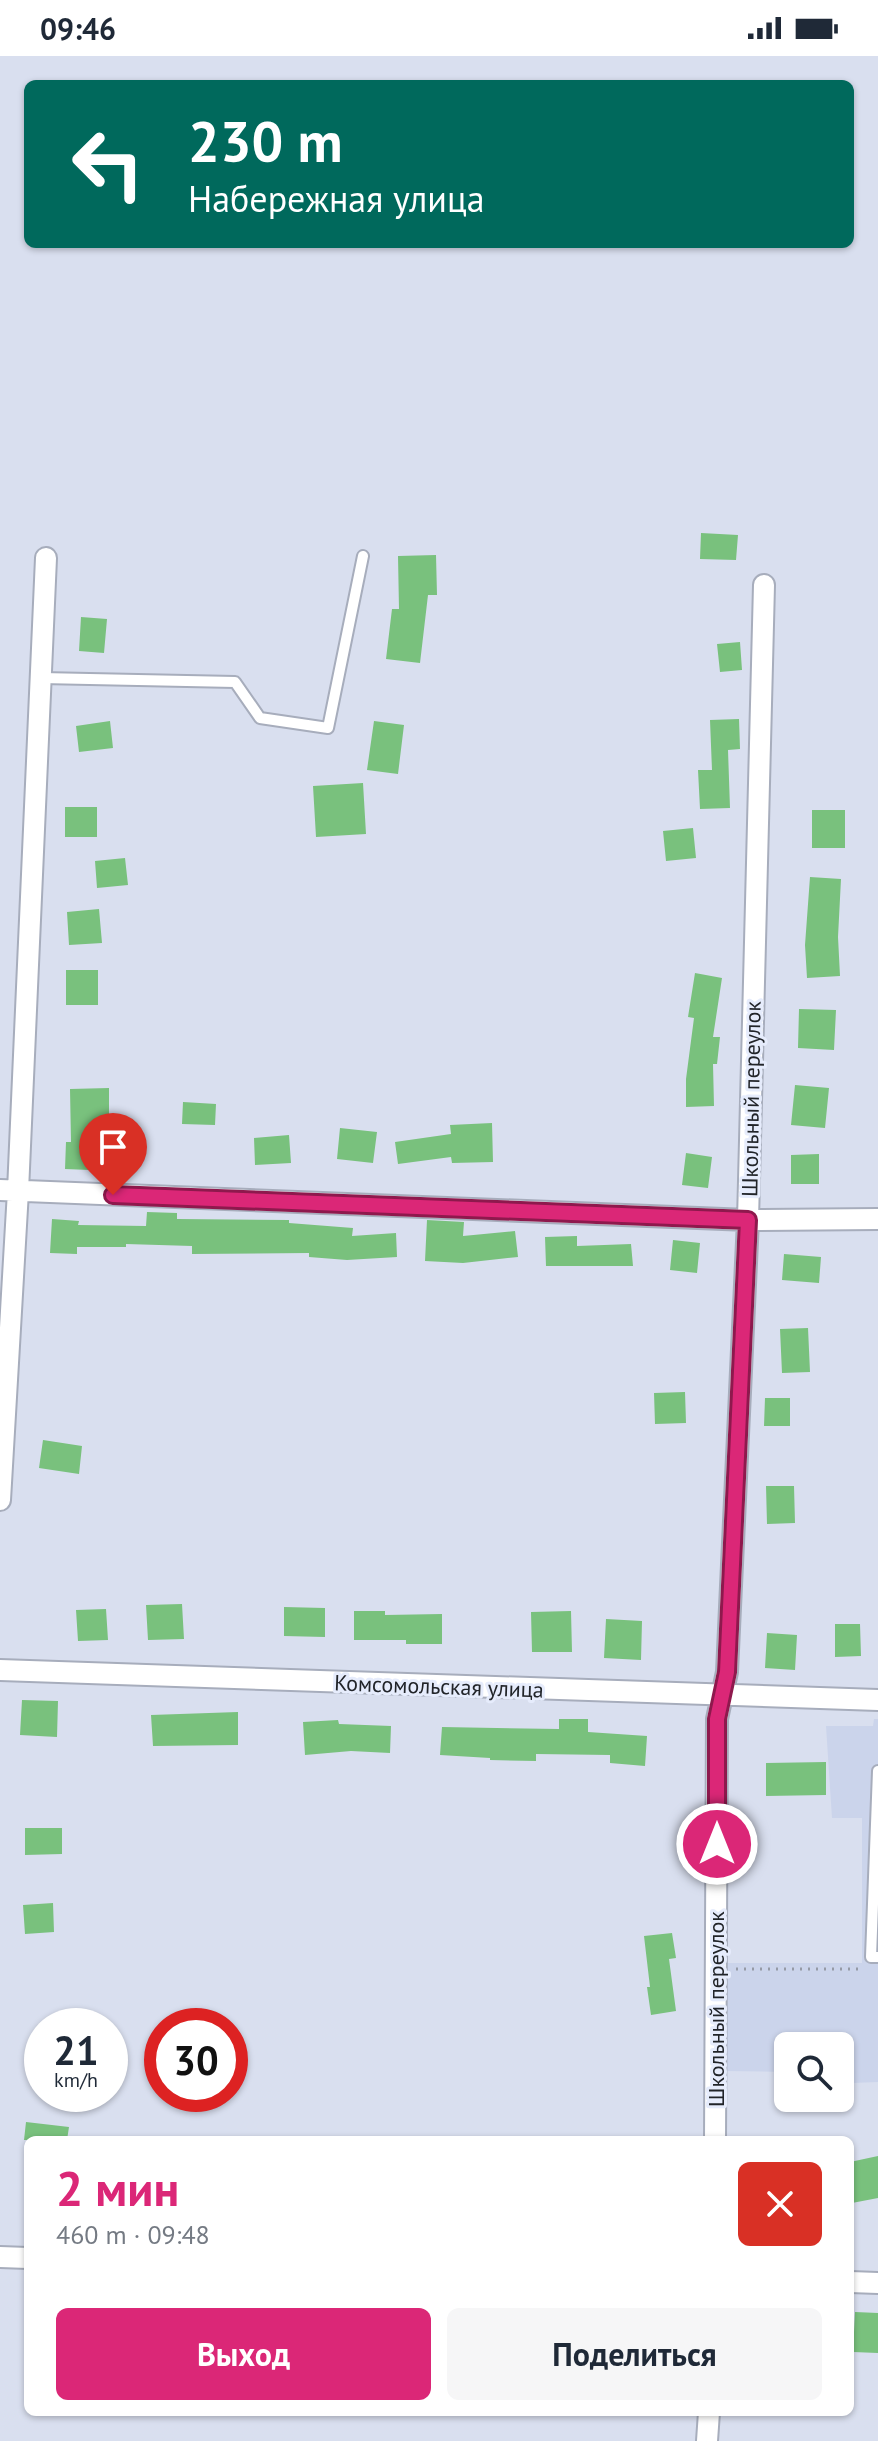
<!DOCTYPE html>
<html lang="ru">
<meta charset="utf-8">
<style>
body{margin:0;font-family:"PT Sans",sans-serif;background:#f6f6f7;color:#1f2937;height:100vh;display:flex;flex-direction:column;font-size:30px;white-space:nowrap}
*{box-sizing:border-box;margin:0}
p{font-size:26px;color:#747a83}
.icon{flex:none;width:44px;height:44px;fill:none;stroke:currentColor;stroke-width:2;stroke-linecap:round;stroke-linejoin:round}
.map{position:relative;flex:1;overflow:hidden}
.drawer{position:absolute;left:24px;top:2080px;width:830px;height:280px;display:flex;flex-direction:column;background:#fff;border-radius:12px;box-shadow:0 2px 6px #0004}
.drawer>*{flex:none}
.hud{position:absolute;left:24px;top:24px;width:830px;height:168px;border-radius:12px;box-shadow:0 2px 6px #0004;background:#00695c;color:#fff;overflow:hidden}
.fabs{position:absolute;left:774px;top:1976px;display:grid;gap:16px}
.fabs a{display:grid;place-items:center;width:80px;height:80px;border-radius:12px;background:#fff;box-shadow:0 2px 6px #0004;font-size:40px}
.speed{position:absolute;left:24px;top:1952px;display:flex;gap:16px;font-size:40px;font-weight:700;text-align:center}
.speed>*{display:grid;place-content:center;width:104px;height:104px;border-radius:50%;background:#fff;box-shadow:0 2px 6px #0004;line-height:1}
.speed small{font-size:20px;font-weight:400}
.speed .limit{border:12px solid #d22;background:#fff;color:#111}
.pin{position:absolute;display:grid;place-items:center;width:68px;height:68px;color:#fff;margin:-82px -34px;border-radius:50% 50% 50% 0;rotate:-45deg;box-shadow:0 0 8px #0007}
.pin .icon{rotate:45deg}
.me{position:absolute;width:88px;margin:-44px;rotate:0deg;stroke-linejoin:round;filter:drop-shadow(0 0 6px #0008)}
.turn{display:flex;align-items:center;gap:28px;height:168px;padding:0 32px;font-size:36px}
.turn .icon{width:104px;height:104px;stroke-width:2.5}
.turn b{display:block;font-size:56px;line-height:68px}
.round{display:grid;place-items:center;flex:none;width:84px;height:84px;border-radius:12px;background:#f6f6f7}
.headline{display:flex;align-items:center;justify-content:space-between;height:136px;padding:0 32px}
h1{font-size:48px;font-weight:700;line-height:60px;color:#db2777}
.button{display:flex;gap:16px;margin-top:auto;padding:16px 32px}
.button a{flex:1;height:92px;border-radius:12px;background:#db2777;color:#fff;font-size:32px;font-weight:700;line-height:92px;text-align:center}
.button a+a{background:#f6f6f7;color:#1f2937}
.status{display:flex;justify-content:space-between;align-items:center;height:56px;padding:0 40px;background:#fff;direction:ltr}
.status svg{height:22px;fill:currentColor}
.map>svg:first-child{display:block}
</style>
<div class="status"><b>09:46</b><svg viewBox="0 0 49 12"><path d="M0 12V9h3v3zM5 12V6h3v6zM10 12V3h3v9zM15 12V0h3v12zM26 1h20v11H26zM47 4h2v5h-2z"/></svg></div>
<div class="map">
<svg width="878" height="2385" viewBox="0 0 878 2385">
<rect width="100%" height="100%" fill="#d9dfef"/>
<!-- built -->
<path fill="#cbd4eb" d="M874 1663H878V2026L852 2027 851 2016H840V1990H788V2016L725 2015 724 1907H862V1762H832L826 1670H873Z"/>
<!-- building -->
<path fill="#79c17d" d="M701 477 738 479 736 504 700 503Z
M436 499 437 539H428L420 607 386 603 392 553H399L398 500Z
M81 561 107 563 104 597 79 595Z
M740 586 742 614 720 616 717 588Z
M739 663 740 693 728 694 730 752 700 753 698 714H712L710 664Z
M110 665 113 692 79 696 76 670Z
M374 665 404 669 398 718 367 714Z
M363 727 366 778 316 781 313 730Z
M65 751H97V781H65Z
M812 754H845V792H812Z
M693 772 696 802 666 805 663 775Z
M125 802 128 829 97 832 95 805Z
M810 821 841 823 838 881 840 920 807 922 805 889Z
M99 853 102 887 69 889 67 856Z
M66 914H98V949H66Z
M695 917 722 922 713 981H720L717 1008H713L714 1050 686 1051V1023L694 962 688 961Z
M799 953 836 954 834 994 798 992Z
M795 1029 829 1032 825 1072 791 1069Z
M109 1032V1086H114V1115L65 1113 66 1086H71L70 1033Z
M183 1046 216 1048 215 1069 182 1068Z
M492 1067 493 1106 452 1107 451 1101 398 1108 395 1086 451 1078 450 1069Z
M340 1072 377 1076 373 1107 337 1103Z
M289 1079 291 1107 255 1109 254 1082Z
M686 1097 712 1101 708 1132 682 1129Z
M819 1098V1128H791V1099Z
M147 1156 177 1157V1163L289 1164V1167L353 1172 352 1180 396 1177 397 1201 347 1204 309 1201V1197L192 1198V1190L126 1188V1191H77V1198L50 1197 52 1163 79 1165 78 1169 146 1170Z
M427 1164 464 1166 463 1180 515 1175 518 1201 463 1207 425 1205Z
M577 1180V1190L631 1188 633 1210H546L545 1181Z
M673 1184 700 1187 697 1217 670 1214Z
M784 1198 821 1201 819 1227 782 1224Z
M808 1272 810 1316 782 1317 780 1273Z
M685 1336 686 1367 655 1368 654 1337Z
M765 1342H790V1370H764Z
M43 1384 82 1390 79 1418 39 1412Z
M766 1430H794L795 1467 767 1468Z
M182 1548 184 1583 148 1584 146 1549Z
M284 1551 325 1552V1581L284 1580Z
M106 1553 108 1584 78 1585 76 1554Z
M354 1555H385V1559L442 1558V1588H406V1584H354Z
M571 1555 572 1596H532L531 1556Z
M606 1563 642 1565 641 1604 604 1602Z
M835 1568H860L861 1600 835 1601Z
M767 1577 797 1579 795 1614 765 1612Z
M22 1644 58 1645 57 1681 20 1679Z
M238 1656V1689L153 1690 151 1659Z
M559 1663H588V1676L647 1680 645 1710 610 1707V1699L536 1698V1705L490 1704V1702L440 1699 442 1671 559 1673Z
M338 1664 339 1668 391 1670 390 1697 351 1695 305 1699 303 1666Z
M826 1706V1739L766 1740V1707Z
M25 1772H62V1798L25 1799Z
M53 1847 54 1876 25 1878 23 1849Z
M672 1877 676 1902 669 1903 676 1955 651 1959 647 1931H650L644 1880Z
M26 2066 69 2071 67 2084H24Z
M878 2100V2142L852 2147 850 2106Z
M855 2256 878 2257V2297L853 2296Z"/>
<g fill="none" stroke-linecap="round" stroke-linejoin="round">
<!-- lane casing -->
<g stroke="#a7adbc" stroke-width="14">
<path id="lane" d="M41 622 235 626 260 662 328 672 363 500
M878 1715 871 1901H878"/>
</g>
<!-- street casing -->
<g stroke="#a7adbc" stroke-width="24">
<path id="street" d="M0 1134 748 1164 878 1163
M0 1444 18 1135 46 502
M0 1614 878 1644
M715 2084 717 1663 727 1616 748 1164 764 529
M0 2201 28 2202
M850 2226 878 2227
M707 2385 709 2356"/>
</g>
<!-- path -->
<path stroke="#959aa6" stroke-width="3" stroke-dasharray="2 6" stroke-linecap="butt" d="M736 1913H864"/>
<!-- lane -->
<use href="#lane" stroke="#fff" stroke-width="10"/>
<!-- street -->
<use href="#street" stroke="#fff" stroke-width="20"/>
</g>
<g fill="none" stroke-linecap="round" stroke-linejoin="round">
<!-- route casing -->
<g stroke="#8e194d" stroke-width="20">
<path id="route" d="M113 1139 748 1164 727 1616 717 1663V1788"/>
</g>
<!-- route -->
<use href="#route" stroke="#db2777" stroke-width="14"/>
</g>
<g text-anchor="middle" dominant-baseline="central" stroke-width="6" stroke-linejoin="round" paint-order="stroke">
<!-- street labels -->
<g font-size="22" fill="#212429" stroke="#e6ecfc">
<text transform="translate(751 1043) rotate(-89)">Школьный переулок</text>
<text transform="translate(439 1630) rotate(2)">Комсомольская улица</text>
<text transform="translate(716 1953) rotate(-90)">Школьный переулок</text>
</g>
</g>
</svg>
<div class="fabs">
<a><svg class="icon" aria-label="search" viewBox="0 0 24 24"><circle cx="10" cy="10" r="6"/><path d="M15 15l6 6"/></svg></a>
</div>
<div class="speed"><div>21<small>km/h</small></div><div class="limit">30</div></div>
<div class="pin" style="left:113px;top:1139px;background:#d93025"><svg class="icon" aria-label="arrive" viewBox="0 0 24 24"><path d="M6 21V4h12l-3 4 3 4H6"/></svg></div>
<svg class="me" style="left:717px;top:1788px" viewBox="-20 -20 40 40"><circle r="17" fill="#db2777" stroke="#fff" stroke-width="3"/><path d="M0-11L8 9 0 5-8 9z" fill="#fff"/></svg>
<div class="hud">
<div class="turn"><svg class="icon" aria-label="left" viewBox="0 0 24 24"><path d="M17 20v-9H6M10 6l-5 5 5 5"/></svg><div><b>230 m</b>Набережная улица</div></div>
</div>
<section class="drawer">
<div class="headline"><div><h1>2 мин</h1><p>460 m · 09:48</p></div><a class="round" style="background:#d93025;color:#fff"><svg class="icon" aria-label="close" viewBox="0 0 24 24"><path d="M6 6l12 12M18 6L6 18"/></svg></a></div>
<div class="button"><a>Выход</a><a>Поделиться</a></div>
</section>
</div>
